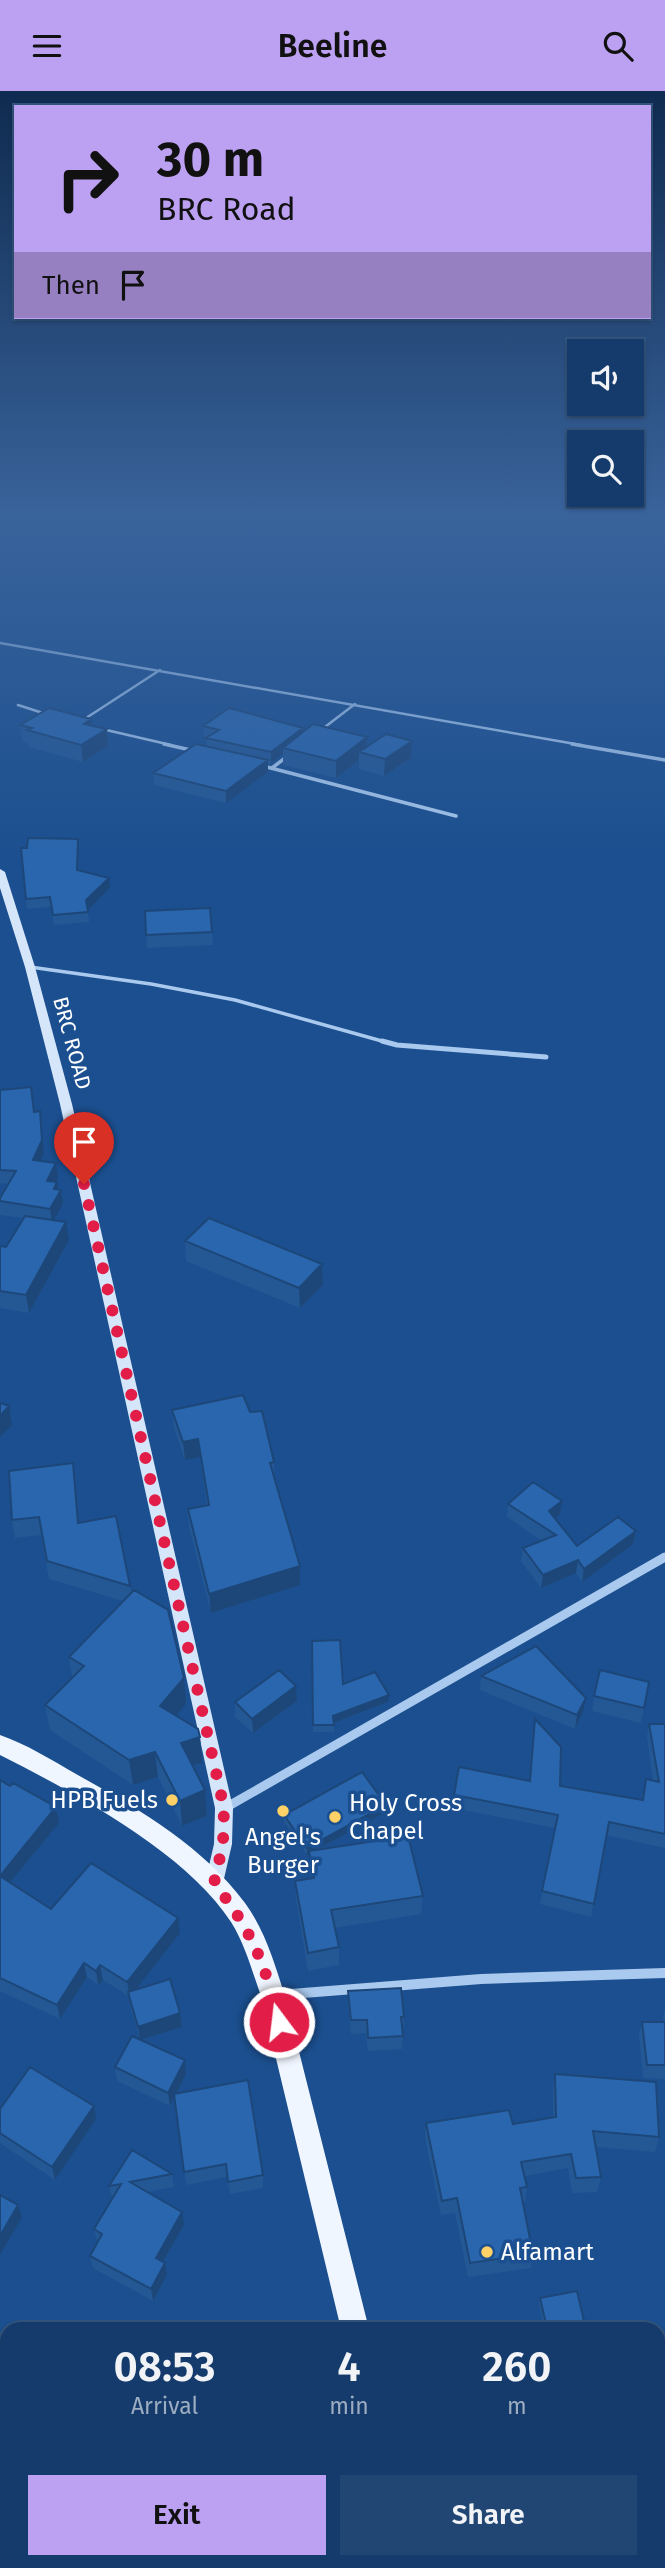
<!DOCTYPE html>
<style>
body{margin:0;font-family:"Fira Sans",sans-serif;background:#214673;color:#f1f3f6;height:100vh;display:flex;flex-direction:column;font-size:26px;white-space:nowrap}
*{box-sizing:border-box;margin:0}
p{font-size:23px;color:#9dadc1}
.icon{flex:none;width:38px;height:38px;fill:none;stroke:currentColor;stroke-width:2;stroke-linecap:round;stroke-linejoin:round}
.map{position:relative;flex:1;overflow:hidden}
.side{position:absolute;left:0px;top:2231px;width:665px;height:247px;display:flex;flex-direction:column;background:#143b6b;border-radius:21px 21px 0 0;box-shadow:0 2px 5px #0004,0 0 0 2px #33557e}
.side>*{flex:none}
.guide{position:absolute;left:14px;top:14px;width:637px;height:214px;border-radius:0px;box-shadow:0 2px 5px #0004,0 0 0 2px #33557e;background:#bca0f2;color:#111;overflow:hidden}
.controls{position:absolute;left:567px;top:248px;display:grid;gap:14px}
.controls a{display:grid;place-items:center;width:77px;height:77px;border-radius:0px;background:#143b6b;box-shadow:0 2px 5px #0004,0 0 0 2px #33557e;font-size:35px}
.pin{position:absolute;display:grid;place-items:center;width:60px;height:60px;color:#fff;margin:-72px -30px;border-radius:50% 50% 50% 0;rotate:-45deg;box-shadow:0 0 7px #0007}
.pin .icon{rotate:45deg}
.me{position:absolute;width:77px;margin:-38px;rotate:345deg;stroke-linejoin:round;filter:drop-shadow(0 0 5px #0008)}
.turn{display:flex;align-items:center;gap:24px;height:147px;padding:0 28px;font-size:32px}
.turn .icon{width:91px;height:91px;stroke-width:2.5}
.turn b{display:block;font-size:49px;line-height:60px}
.then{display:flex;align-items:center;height:66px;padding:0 28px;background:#0003;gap:14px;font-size:26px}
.eta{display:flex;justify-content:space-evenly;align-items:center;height:119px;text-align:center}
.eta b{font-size:42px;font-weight:600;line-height:49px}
.action{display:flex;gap:14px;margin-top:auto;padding:14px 28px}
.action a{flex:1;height:80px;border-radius:0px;background:#bca0f2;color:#111;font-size:28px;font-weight:600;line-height:80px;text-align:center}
.action a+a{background:#214673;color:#f1f3f6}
header{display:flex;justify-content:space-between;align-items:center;height:91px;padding:0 28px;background:#bca0f2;color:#111;font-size:32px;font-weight:600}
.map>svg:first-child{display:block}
</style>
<header><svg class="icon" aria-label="menu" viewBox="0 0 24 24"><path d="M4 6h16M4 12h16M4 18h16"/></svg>Beeline<svg class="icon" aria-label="search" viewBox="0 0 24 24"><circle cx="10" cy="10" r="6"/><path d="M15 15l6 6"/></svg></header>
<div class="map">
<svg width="665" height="2477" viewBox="0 0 665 2477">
<rect width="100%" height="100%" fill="#1b4f8f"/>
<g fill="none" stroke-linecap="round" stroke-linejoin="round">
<!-- lane-far3 -->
<path stroke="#a9c9ee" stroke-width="2.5" d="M0 552 581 654
M18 614 46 623
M83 629 160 579
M102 638 171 654
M321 639 355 613"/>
<!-- lane-far2 -->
<path stroke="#a9c9ee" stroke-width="3.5" d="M164 653 195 660
M572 653 665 669
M263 675 456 725
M272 677 289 664
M30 876 151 893 235 909 389 952"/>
<!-- lane-far1 -->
<path stroke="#a9c9ee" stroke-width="5" d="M382 950 397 954 546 966"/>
<!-- lane -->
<path stroke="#a9c9ee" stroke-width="8" d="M0 2421 7 2423
M189 2471 244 2477"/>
<!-- street-far1 -->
<path stroke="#a9c9ee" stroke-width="9" d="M225 1717 665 1466"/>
<!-- street -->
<path stroke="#a9c9ee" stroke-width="10" d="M278 1904 481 1888 665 1882"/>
<!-- secondary -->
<path fill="#d6e6fa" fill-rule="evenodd" d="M0 778 5 781 35 876 72 1013 233 1717 232 1753 223 1792 221 1798 214 1800 207 1798 205 1792 214 1753 215 1717 60 1013 25 876 0 797Z"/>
<!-- primary -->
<path fill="#f0f6ff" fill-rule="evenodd" d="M0 1644C26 1653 52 1669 76 1683 137 1717 203 1755 245 1812 265 1839 275 1874 285 1905L369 2238H341L261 1905C252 1880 245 1853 231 1831 186 1761 73 1701 0 1664Z
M393 2471H425L427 2477H395Z"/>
</g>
<!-- wall -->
<path fill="#245895" d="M91 628 92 635 107 638 108 655 83 671 29 656 28 652 22 650 20 634Z
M203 635 303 637V641L367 656 412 650 411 667 384 685 359 678V669L336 687 283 674V663L271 672H268V681L226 712 154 694 153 682 207 655 206 647H207L204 646Z
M21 757 79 758V779L110 797 88 819 89 831 54 834 51 816 27 818Z
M145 820 212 841 213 854 147 857Z
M0 999 34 1021 40 1020 44 1062 41 1070 56 1072 58 1086 55 1091 58 1099H61L63 1113 53 1129 69 1149 29 1222 0 1217V1155L6 1156 23 1127 0 1124V1107L8 1093 0 1092Z
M185 1150 322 1173 323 1194 300 1217 186 1170Z
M172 1319 250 1321 274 1371V1387L300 1494 211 1522 189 1436 188 1418 207 1414 200 1366 185 1369 174 1337Z
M75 1390 79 1432 130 1495 131 1502 186 1613 176 1625 200 1646 202 1672 193 1675 205 1699 207 1725 182 1735 158 1686 133 1694 50 1639 45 1614 72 1586 69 1566 123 1510 49 1488 41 1444 15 1447 12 1429Z
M508 1413 560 1423 555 1427 577 1455 636 1440 633 1453 582 1491 576 1482 541 1497 521 1470 523 1457 542 1450 507 1426Z
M312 1550 343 1593 388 1611 334 1632V1641H313Z
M481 1585 583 1621 575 1638 480 1599Z
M649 1591 641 1632 592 1620 594 1605Z
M297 1610 253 1642 235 1626V1611Z
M535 1628 560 1695 642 1709 646 1688 653 1690 647 1646 649 1633H665V1757L606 1744 591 1826 540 1813 555 1737 453 1717 454 1704 530 1690Z
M0 1689 56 1716 59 1732 10 1792 51 1818 180 1842 135 1899 180 1922 182 1936 141 1949 186 1983 176 2002 263 2084V2097L230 2103 227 2086 186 2094 175 2006 170 2015 117 1990 115 1976 140 1949 130 1914 129 1905 103 1889 98 1894 87 1886 60 1928 0 1900Z
M386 1721 319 1758 423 1805 421 1823 334 1837 339 1856V1874L308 1880 296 1808 295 1790 311 1787 309 1778V1764H307L284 1731V1724Z
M348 1900 404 1926 402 1958 368 1960 366 1942 351 1943 348 1913Z
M665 1918V1988L643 1987 639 1944 642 1931H663V1927Z
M555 1983 659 2046 655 2061 596 2056 601 2086 597 2101 572 2102 568 2077 525 2085 527 2096 525 2111H523L533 2163 531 2177 468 2186 455 2122 441 2124 425 2047 426 2032 513 2033 553 2027V1998Z
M0 2018 96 2028 55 2089 0 2052Z
M172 2083 174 2096 147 2101 184 2134 163 2171 165 2172 167 2184 153 2210 93 2177 90 2165 98 2151 97 2150 94 2138 112 2107 109 2095Z
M540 2207 584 2230 583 2236 568 2238H544L539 2213Z
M7 2332V2360L4 2359 0 2349Z"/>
<!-- shaded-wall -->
<path fill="#1d4779" d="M91 628 93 645 84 633Z
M303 637V648L283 657V663L271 672V661Z
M107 638 108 655 83 671 81 654Z
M367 646 366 663 359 661V669L336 687V670Z
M412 650 411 667 384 685 385 668Z
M268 669V681L226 712V700Z
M78 748 79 758 78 789 77 779Z
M109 787 110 797 87 820 86 809Z
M40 1020 44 1062 35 1083 33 1069Z
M56 1072 58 1086 49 1104 47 1090Z
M57 1091 59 1103 61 1099 63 1113 52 1132 50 1118 54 1098Z
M66 1131 69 1149 29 1222 26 1204Z
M322 1173 323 1194 300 1217 299 1197Z
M9 1315 12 1334 0 1346V1325Z
M198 1348 200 1366 185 1369 183 1351Z
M73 1372 75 1390 81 1450 78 1432Z
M562 1410 560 1423 548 1434 549 1420Z
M636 1440 633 1453 582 1491 584 1478Z
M578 1469 576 1482 541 1497 543 1484Z
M300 1475V1494L211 1522 209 1503Z
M184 1587 186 1613 163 1641 160 1615Z
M296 1595 297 1610 253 1642 252 1628Z
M389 1604 388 1611 333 1632V1625Z
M586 1607 583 1621 575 1638 577 1624Z
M200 1646 202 1672 184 1677 181 1652Z
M155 1661 158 1686 133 1694 129 1669Z
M205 1699 207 1725 182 1735 180 1710Z
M386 1714V1721L309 1763V1760V1764H307V1757Z
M56 1716 59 1732 3 1800 0 1785Z
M178 1827 180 1842 130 1906 127 1891Z
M84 1872 87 1886 60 1928 57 1914Z
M100 1874 103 1889 98 1894 96 1880Z
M180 1922 182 1936 140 1949 138 1936Z
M185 1969 186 1983 170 2015 168 2002Z
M94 2015 96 2028 55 2089 52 2076Z
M18 2114 22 2126 0 2164V2145Z
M182 2121 184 2134 158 2179 156 2167Z
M165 2172 167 2184 153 2210 151 2198Z"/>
<!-- building -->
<path fill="#2a66ad" stroke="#1d4779" stroke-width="2" d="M49 617 91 628 84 633 107 638 81 654 27 639 32 637 20 634Z
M229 617 303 637 271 661 206 647 219 639 203 635Z
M313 633 367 646 336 670 283 657Z
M386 643 412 650 385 668 359 661Z
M196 653 268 669 226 700 153 682Z
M28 747 78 748 77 779 109 787 86 809 88 821 53 824 50 806 26 808 21 757H27Z
M210 817 212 841 146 844 145 820Z
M31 996 34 1021 40 1020 42 1049 33 1069 56 1072 47 1090 57 1091 54 1098 61 1099 50 1118 0 1110V1107L16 1080 0 1079V999Z
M25 1125 66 1131 26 1204 0 1200V1155L6 1156Z
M209 1127 322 1173 299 1197 185 1150Z
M243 1304 250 1321 262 1320 274 1371 270 1372 300 1475 209 1503 188 1418 209 1414 198 1348 183 1351 172 1319Z
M0 1312 9 1315 0 1325Z
M73 1372 78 1432 116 1425 130 1495 47 1470 39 1426 12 1429 9 1380Z
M533 1391 562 1410 549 1420 577 1455 618 1426 636 1440 584 1478 578 1469 543 1484 523 1457 556 1444 508 1413Z
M134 1499 168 1519 184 1587 160 1615 198 1638 200 1646 181 1652 205 1699 180 1710 155 1661 129 1669 45 1614 84 1575 69 1566Z
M340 1549 343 1593 375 1581 389 1604 333 1625 334 1634H313L312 1550Z
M536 1555 586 1607 577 1624 481 1585Z
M279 1579 296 1595 252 1628 235 1611Z
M600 1579 649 1591 644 1617 594 1605Z
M535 1628 561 1656 560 1695 643 1709 646 1688 659 1691 649 1633H665V1743L609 1731 594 1813 542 1800 558 1724 454 1704 459 1676 530 1690Z
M362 1681 386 1714 307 1757 284 1724Z
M0 1689 10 1695 13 1692 56 1716 0 1785Z
M408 1745 423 1805 331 1819 339 1856 308 1862 295 1790 314 1787 309 1760Z
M91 1772 178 1827 127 1891 100 1874 96 1880 84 1872 57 1914 0 1887V1785L51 1818Z
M170 1888 180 1922 138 1936 128 1901Z
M401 1897 404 1926H401L403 1945 368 1947 367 1929H351L348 1900Z
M642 1931H665V1974H647Z
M132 1945 185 1969 168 2002 115 1976Z
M30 1976 94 2015 52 2076 0 2042V2018Z
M555 1983 656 1991 659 2046 593 2040 601 2086 576 2087 571 2063 521 2071 527 2096 520 2097 533 2163 470 2172 457 2107 442 2110 426 2032 509 2019 513 2033 556 2026Z
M248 1989 263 2084 228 2091 226 2073 184 2081 174 2003Z
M132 2059 172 2083 130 2091 182 2121 156 2167 165 2172 151 2198 90 2165 102 2143 94 2138 121 2093 109 2095Z
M0 2104 18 2114 0 2145Z
M577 2200 584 2230 547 2237 540 2207Z
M506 2233 507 2238H474Z
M7 2332V2352L0 2349Z"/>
<!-- sky -->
<linearGradient id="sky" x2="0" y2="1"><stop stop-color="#0f2b4f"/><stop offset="0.55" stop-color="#39639b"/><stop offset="1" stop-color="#39639b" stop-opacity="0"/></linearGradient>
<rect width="665" height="770" fill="url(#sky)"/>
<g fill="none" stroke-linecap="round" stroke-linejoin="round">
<!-- route -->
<path stroke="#e11d48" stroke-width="12" stroke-dasharray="0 21.6" d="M84 1093 224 1717 223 1753 214 1792C251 1838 266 1874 279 1931"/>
</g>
<!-- markers -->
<g fill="#ffd166" stroke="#1b4f8f" stroke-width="2.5">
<circle cx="172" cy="1709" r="7"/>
<circle cx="283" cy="1720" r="7"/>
<circle cx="335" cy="1726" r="7"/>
<circle cx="487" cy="2161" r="7"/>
</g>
<g text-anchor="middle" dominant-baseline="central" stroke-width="7" stroke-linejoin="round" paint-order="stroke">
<!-- street labels -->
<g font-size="21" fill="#fff" stroke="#1b4f8f">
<text transform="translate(72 952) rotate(75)">BRC ROAD</text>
</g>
<!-- near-poi labels -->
<g font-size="24" fill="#fff" stroke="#1b4f8f" text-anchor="start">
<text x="158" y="1709" text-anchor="end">HPB Fuels</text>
<text x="349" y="1712">Holy Cross<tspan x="349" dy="28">Chapel</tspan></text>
<text x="283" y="1746" text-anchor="middle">Angel's<tspan x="283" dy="28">Burger</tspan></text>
<text x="501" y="2161">Alfamart</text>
</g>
</g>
</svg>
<div class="controls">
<a><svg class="icon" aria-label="sound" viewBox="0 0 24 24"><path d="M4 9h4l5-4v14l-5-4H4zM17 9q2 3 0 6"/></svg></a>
<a><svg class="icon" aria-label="search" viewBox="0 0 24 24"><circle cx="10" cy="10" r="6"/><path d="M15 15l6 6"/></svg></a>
</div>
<div class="pin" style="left:84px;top:1093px;background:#d93025"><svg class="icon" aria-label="arrive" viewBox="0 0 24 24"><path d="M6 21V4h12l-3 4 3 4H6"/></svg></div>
<svg class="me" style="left:279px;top:1931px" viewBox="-20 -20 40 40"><circle r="17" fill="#e11d48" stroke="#fff" stroke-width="3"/><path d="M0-11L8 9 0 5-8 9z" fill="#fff"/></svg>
<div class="guide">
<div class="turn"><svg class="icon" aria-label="right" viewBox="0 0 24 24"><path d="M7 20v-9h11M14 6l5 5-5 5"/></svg><div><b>30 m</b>BRC Road</div></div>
<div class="then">Then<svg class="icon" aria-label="arrive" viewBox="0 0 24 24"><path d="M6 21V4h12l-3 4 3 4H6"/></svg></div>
</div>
<section class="side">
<div class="eta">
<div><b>08:53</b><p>Arrival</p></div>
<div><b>4</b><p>min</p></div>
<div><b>260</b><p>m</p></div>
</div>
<div class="action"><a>Exit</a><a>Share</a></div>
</section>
</div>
